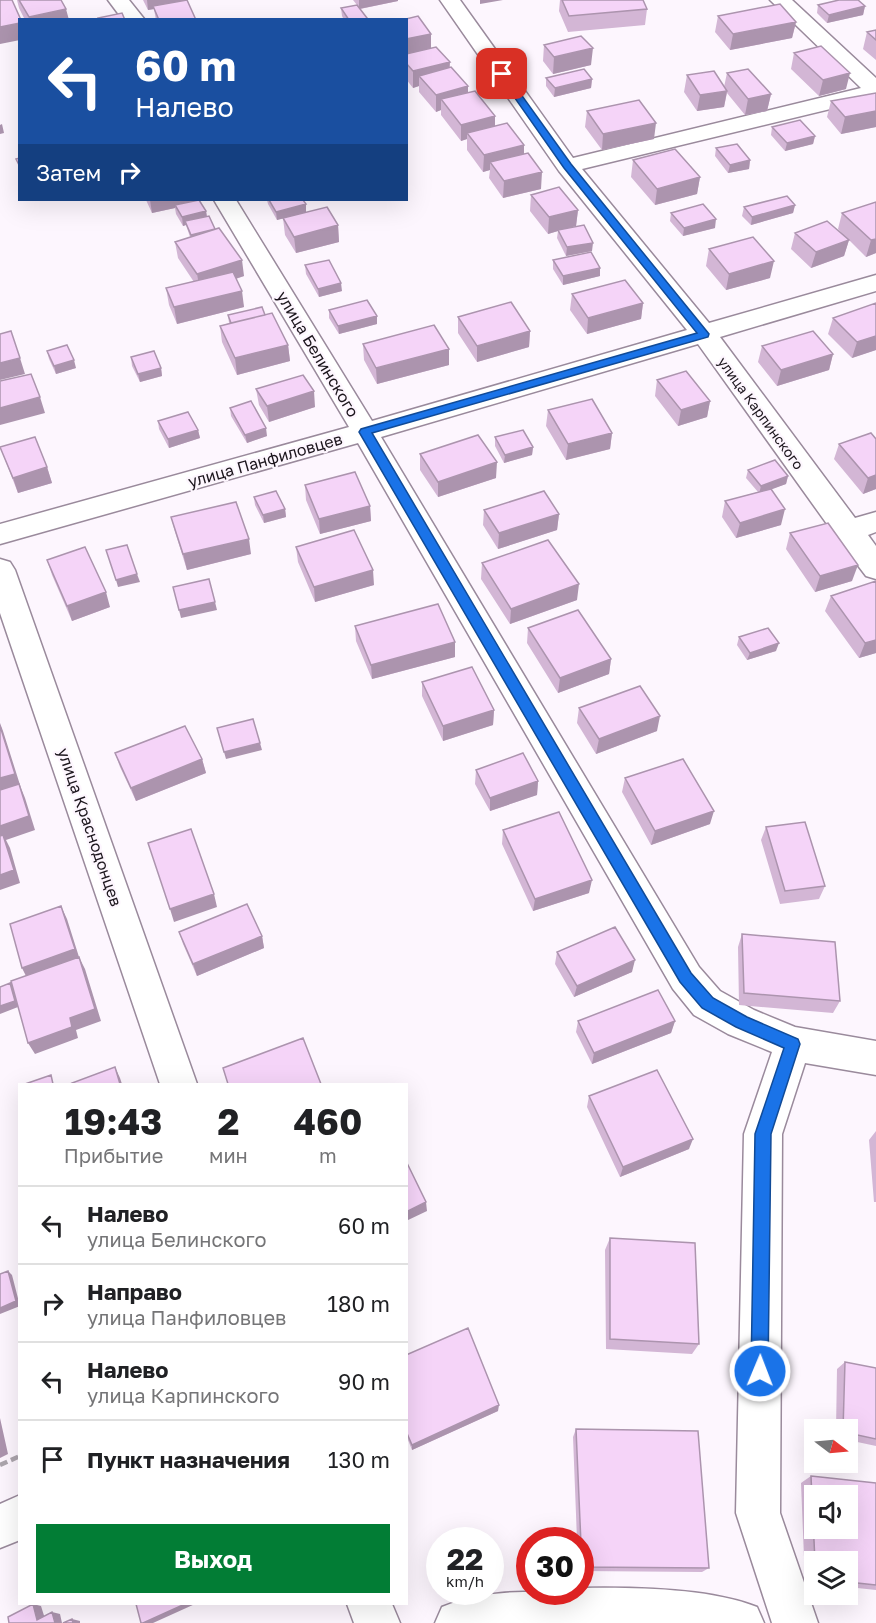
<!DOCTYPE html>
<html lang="ru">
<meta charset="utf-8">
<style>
body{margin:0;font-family:"Golos Text",sans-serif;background:#f6f6f6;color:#202124;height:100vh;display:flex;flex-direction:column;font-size:22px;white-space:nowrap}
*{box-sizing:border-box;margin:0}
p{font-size:20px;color:#757577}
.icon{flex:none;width:33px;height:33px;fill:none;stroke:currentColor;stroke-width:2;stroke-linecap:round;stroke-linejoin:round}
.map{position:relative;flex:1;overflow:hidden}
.sheet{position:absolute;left:18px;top:1083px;width:390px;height:522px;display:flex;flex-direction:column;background:#fff;border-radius:0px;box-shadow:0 6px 24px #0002}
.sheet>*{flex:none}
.hud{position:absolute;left:18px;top:18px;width:390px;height:183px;border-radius:0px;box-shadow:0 6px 24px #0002;background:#1a4fa0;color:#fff;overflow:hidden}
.needle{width:39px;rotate:106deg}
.controls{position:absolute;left:804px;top:1419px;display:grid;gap:12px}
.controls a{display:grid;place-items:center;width:54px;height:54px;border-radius:0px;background:#fff;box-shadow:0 6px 24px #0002;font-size:30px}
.speed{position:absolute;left:426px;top:1527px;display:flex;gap:12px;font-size:30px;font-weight:700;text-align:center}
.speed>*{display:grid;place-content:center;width:78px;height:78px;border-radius:50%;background:#fff;box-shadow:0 6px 24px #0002;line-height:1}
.speed small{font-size:15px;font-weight:400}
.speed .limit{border:9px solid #d22;background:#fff;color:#111}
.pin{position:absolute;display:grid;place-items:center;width:51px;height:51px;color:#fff;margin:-26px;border-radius:12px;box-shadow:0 3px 9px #0006}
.me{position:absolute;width:66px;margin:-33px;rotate:1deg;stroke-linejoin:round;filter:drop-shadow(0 0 4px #0008)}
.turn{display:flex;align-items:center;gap:21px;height:126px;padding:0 18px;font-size:27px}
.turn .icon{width:78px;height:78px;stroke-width:2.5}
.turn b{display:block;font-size:42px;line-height:51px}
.then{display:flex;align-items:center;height:57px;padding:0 18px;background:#0003;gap:12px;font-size:22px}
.eta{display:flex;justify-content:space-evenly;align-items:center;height:102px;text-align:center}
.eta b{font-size:36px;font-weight:700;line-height:42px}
.action{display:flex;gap:12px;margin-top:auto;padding:12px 18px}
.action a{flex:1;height:69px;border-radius:0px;background:#027d35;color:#fff;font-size:24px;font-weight:700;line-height:69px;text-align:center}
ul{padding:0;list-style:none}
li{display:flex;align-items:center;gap:18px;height:78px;padding:0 18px;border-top:2px solid #e0e0e0}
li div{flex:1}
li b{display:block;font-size:22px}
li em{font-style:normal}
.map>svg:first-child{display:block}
</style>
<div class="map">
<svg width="876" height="1623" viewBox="0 0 876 1623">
<rect width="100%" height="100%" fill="#fdf6fe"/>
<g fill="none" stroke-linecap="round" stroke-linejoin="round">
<!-- minor casing -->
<g stroke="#9a8a9c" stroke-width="3">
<path id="minor" d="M108 0H129L145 20H123Z
M440 0H460L573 158 861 88 770 0H792L876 78V98L582 169 709 323 876 275V291L720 337 855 518 876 512V532L868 535 876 546V579L866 576 837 538 698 344 381 437 699 967 720 991 754 1010 795 1027 876 1041V1075L805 1063 782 1134 780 1513 818 1623H772L736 1513 744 1134 772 1052 728 1034 694 1015 673 989 358 443 0 544V524L349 427 214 200H236L372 421 687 330 559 171Z
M0 559 10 562 15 570 197 1084H160L0 613Z
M20 1495V1540L0 1548V1504Z
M580 1588C632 1587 710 1588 757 1607L764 1623H435L442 1607C487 1588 534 1592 580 1592Z
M347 1604H392L400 1623H354Z"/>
</g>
<!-- path -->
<path stroke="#aca5ad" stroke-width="4.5" stroke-dasharray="8 4" stroke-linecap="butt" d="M0 1465 20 1456"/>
<!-- minor -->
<use href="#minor" fill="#fff" fill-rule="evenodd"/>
</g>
<!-- wall -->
<path fill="#d3b6d5" d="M17 0H61L69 20H25L19 8Z
M143 0H187L196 20H156L154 9 148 10Z
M353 0H398V1L360 9 367 20H344L342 16 341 8 357 5Z
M560 0H643L647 9 645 25 568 32 559 11Z
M818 5 865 6 863 15 827 23 817 13Z
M718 16 796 22 792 38 730 50 715 32Z
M406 20 431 48 468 86V92L495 126 524 154 541 189 503 198 489 178 490 170 483 172 467 150V139L461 141 441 115V110L436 112 419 92V86L413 88 406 79Z
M876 30V60L863 49 867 32Z
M544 45 591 65 553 74 543 61Z
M794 53 846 89 819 96 791 69Z
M727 73 771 94 767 111 745 115 727 93 724 107 697 111 684 92 687 75 724 87Z
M546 78 592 79 591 88 554 97 546 86Z
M876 93V127L841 134 827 117 831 101Z
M587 111 654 139 602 150 585 127Z
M772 127 815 136 813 144 785 151 771 135Z
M716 148 750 160 749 169 728 173 715 156Z
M633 160 700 177 697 194 655 205 631 177Z
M531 195 578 210 576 226 572 227 592 251 566 256 557 238 558 231 548 234 530 211Z
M146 200H199L206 211 207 216 244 276 236 279 244 307 177 324 169 305 166 288 194 282 178 258 175 242 190 237 186 225 183 226 176 214 175 208 152 213Z
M267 200H303L306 204V213L338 225 339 242 296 253 285 235 283 218 277 220 268 204Z
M876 202V253L866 257 849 240 844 256 811 268 791 249 795 233 844 236 838 229 842 213Z
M795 205 793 213 751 225 742 216 744 207Z
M671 213 715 228 683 236 670 221Z
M709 249 770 278 726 290 706 266Z
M553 260 600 268V276L563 285 553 269Z
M305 265 342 291 319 297 306 274Z
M572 294 643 303 641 319 587 334 570 310Z
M876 303V350L852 358 828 334 833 318Z
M329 310 377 316V324L339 334 329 318Z
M228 315H265L288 345 290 361 237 375 222 342 220 326 229 323Z
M458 317 530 331 529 347 477 362 458 333Z
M363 344 449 349V365L377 384 364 360Z
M762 346 833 354 829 370 777 386 758 362Z
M47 351 76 368 56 374 49 359Z
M131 357 161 368 162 376 140 382 132 366Z
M657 380 710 401 707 417 678 426 655 396Z
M256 389 315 407 269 422 259 405Z
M230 408 267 436 247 443 231 416Z
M548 410 612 433 610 449 566 460 546 426Z
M158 421 198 430 200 438 169 448 159 429Z
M495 437 533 447 532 455 504 463 495 446Z
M876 439V489L863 494 834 459 839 444Z
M0 447 47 467 52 483 18 493Z
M420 454 496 478 438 497 420 470Z
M748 470 788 476 786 484 771 489 781 525 736 538 722 517 725 501 758 492 746 478Z
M305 485 370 506 371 521 320 534 306 500Z
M254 497 285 509 286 517 264 523 255 505Z
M484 510 559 514 557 530 498 549 483 525Z
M171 517 251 554 187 570 175 532Z
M790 533 852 581 815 592 786 549Z
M296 547 374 585 315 602 298 562Z
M47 560 110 607 72 621 52 575Z
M482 563 577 600 510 624 481 579Z
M831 596 876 653 859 658 825 611Z
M355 626 455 657 372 679 356 641Z
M528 628 611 659 609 674 558 693 527 643Z
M739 637 776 651 747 660 737 645Z
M422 682 494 710 493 725 443 741 422 696Z
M579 708 657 731 596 754 577 723Z
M115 753 202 759 206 773 136 801 120 767Z
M476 770 538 781 537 795 490 811 475 784Z
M625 778 710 824 651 845 622 792Z
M766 827 825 886 819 899 780 904 761 840Z
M503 830 589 893 533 911 502 844Z
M179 932 262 936 264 948 197 976 183 944Z
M742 934 840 1001 833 1013 739 1005 738 947Z
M557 952 632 972 574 997 555 964Z
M578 1021H675L671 1033 592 1064 576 1032Z
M589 1096 689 1149 620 1177 587 1107Z
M876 1131V1202H874L869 1140Z
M610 1238 699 1344 692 1354 606 1349 605 1250Z
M406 1355 498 1411 412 1450 406 1435Z
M845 1362 876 1368V1446L848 1440V1430H836L837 1369Z
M576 1429 709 1568 702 1572 580 1571V1540H577L573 1437Z
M811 1476 876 1483V1590L848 1587V1562H814V1584L805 1582 801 1483Z"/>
<!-- shaded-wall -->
<path fill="#ac94ae" d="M147 0H187L153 6 154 9 148 10Z
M359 0H398V1L359 9Z
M480 0H503L480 4Z
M865 6 863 15 827 23 829 15Z
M66 9 69 20H29V17Z
M796 22 792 38 730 50 733 34Z
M20 23V40L0 44V27Z
M431 34V50L406 55V39Z
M593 48 591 65 553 74 554 57Z
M450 62 449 79 419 76V86L413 88V71Z
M850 73 846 89 819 96 823 80Z
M592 79 591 88 554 97 555 88Z
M468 86V103L441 99V110L436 112V95Z
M727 91 724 107 697 111 700 95Z
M771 94 767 111 745 115 748 99Z
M876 111V127L841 134 845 117Z
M495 116V132L467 133V139L461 141V125Z
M656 123 654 139 602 150 603 134Z
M2 124 4 133 0 134V125Z
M815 136 813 144 785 151 787 143Z
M524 145V161L490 162V170L483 172 484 155Z
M750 160 749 169 728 173 730 165Z
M542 172 541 189 503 198 504 181Z
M700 177 697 194 655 205 657 189Z
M150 200H198L175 205V208L152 213Z
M306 204V213L277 220 276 212Z
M795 205 793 213 751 225 752 217Z
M578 210 576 226 558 231V230V231L548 234 549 217Z
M206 211 207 219 185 221 186 225 183 226 182 217Z
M716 219 715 228 683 236 684 228Z
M338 225 339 242 296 253 294 237Z
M876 239V253L866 257 871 240Z
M849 240 844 256 811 268 816 252Z
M593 243 592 251 566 256 567 247Z
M242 260 244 276 200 290 197 274Z
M774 261 770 278 726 290 729 274Z
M600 268V276L563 285V276Z
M341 283 342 291 319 297 318 289Z
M242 291 244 307 177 324 174 307Z
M643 303 641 319 587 334 588 318Z
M377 316V324L339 334 338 326Z
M530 331 529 347 477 362V346Z
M876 336V350L852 358 857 342Z
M288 345 290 361 237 375 235 358Z
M449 349V365L377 384 376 368Z
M833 354 829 370 777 386 781 370Z
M20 358 25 374 0 380V363Z
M74 360 76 368 56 374 54 366Z
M161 368 162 376 140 382 138 374Z
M314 391 315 407 269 422 267 406Z
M40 397 45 413 0 425V408Z
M710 401 707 417 678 426 681 410Z
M266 428 267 436 247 443 245 435Z
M198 430 200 438 169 448 168 439Z
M612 433 610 449 566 460 568 444Z
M533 447 532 455 504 463 505 455Z
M497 462 496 478 438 497V482Z
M47 467 52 483 18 493 13 478Z
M876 475V489L863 494 868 478Z
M788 476 786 484 759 494 761 486Z
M370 506 371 521 320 534 319 519Z
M285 509 286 517 264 523 263 515Z
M785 509 781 525 736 538 740 523Z
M559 514 557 530 498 549 499 533Z
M249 539 251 554 187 570 183 554Z
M858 565 852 581 815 592 820 576Z
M373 570 374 585 315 602 314 587Z
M137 574 140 582 118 587 116 580Z
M579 584 577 600 510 624 511 609Z
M106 592 110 607 72 621 67 606Z
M215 602 217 610 181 618 179 610Z
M876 640V653L859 658 865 643Z
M455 642V657L372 679 371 665Z
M779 643 776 651 747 660 750 653Z
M611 659 609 674 558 693 560 678Z
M494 710 493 725 443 741V726Z
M660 716 657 731 596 754 599 739Z
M0 723 3 731 21 788 25 798 35 830 6 840 10 848 20 883 0 890Z
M260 743 262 750 226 759 224 752Z
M202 759 206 773 136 801 131 788Z
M538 781 537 795 490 811V798Z
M714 811 710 824 651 845 655 831Z
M592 880 589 893 533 911 535 899Z
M214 894 217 907 174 922 170 909Z
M61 906 67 919 79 957 85 969 101 1021 76 1030 78 1038 35 1054 28 1043V980L22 968Z
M262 936 264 948 197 976 193 964Z
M635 960 632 972 574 997 577 986Z
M10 983 13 989 18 1007 0 1014V1006Z
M675 1021 671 1033 592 1064 594 1053Z
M115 1067 120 1078 122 1084H120Z
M693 1139 689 1149 620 1177 623 1167Z
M426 1202 427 1211 406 1221V1212Z
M8 1271 12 1275 20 1306 0 1314V1308Z
M499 1405 498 1411 412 1450V1445Z
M0 1418 8 1454 0 1458Z
M33 1604 41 1606 46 1622 37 1620Z
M185 1604H195L153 1623H143Z
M52 1612 60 1614 62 1623H55Z
M72 1619 80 1621V1623H73Z"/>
<!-- building -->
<path fill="#f5d4f8" stroke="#ac94ae" stroke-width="1.5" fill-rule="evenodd" d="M0 0H12L21 20H20V23L0 27Z
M19 0H61L66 9 29 17Z
M187 0 196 20H159L153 6Z
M562 0H643L647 9 569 16Z
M839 0H858L865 6 829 15 818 5Z
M780 4 796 22 733 34 718 16Z
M357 5 367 18 362 20H349L341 8Z
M122 13 125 20H99L98 18Z
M418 16 431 34 406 39V20H402Z
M876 30V40L867 32Z
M581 36 593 48 554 57 544 45Z
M821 46 850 73 823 80 794 53Z
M436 47 450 62 413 71 406 63V54Z
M451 67 468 86 436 95 419 76Z
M584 69 592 79 555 88 546 78Z
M748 69 771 94 748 99 727 73Z
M714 71 727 91 700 95 687 75Z
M475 91 495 116 461 125 441 99Z
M876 93V111L845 117 831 101Z
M639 100 656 123 603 134 587 111Z
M800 120 815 136 787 143 772 127Z
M507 123 524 145 484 155 467 133Z
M737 144 750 160 730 165 716 148Z
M675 149 700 177 657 189 633 160Z
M528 153 542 172 504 181 490 162Z
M20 158V167L16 159Z
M559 187 578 210 549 217 531 195Z
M787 196 795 205 752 217 744 207Z
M199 200 206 211 182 217 175 205Z
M269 200H303L306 204 276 212Z
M876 202V239L871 240 842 213Z
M703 204 716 219 684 228 671 213Z
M327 207 338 225 294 237 283 218Z
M209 216 215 229 191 235 185 221Z
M827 221 849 240 816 252 795 233Z
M584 225 593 243 567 247 558 230Z
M219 228 242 260 197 274 175 242Z
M753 237 774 261 729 274 709 249Z
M591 252 600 268 563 276 553 260Z
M329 260 341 283 318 289 305 265Z
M233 272 242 291 174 307 166 288Z
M625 280 643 303 588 318 572 294Z
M367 300 377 316 338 326 329 310Z
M511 302 530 331 477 346 458 317Z
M876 303V336L857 342 833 318Z
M262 307 265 315 231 323 228 315Z
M272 313 288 345 235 358 220 326Z
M434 325 449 349 376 368 363 344Z
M11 331 20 358 0 363V334Z
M813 331 833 354 781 370 762 346Z
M67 345 74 360 54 366 47 351Z
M154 351 161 368 138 374 131 357Z
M686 371 710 401 681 410 657 380Z
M31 374 40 397 0 408V381Z
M303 375 314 391 267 406 256 389Z
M592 399 612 433 568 444 548 410Z
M251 401 266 428 245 435 230 408Z
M188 412 198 430 168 439 158 421Z
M523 430 533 447 505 455 495 437Z
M871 433 876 439V475L868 478 839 444Z
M478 435 497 462 438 482 420 454Z
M35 437 47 467 13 478 0 447Z
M775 460 788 476 761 486 748 470Z
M355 472 370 506 319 519 305 485Z
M771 489 785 509 740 523 725 501Z
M276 491 285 509 263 515 254 497Z
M544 491 559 514 499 533 484 510Z
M236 502 249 539 183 554 171 517Z
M828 523 858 565 820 576 790 533Z
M354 530 373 570 314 587 296 547Z
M548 540 579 584 511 609 482 563Z
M127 545 137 574 116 580 106 550Z
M85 547 106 592 67 606 47 560Z
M209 579 215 602 179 610 173 587Z
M876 581V640L865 643 831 596Z
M438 604 455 642 371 665 355 626Z
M578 610 611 659 560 678 528 628Z
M768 628 779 643 750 653 739 637Z
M472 667 494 710 443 726 422 682Z
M640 686 660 716 599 739 579 708Z
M253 719 260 743 224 752 217 728Z
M0 726 15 774 0 778Z
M185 726 202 759 131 788 115 753Z
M523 753 538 781 490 798 476 770Z
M683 759 714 811 655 831 625 778Z
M19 784 29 816 0 826V790Z
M559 812 592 880 535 899 503 830Z
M805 822 825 886 785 891 766 827Z
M191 829 214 894 170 909 148 843Z
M3 835 14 870 0 875V836Z
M247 904 262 936 193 964 179 932Z
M61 906 75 949 22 968 10 924Z
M615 927 635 960 577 986 557 952Z
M742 934 835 942 840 1001 744 993Z
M79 957 95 1009 70 1018 72 1027 28 1043 11 981Z
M10 983 15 1001 0 1006V987Z
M658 990 675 1021 594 1053 578 1021Z
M303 1038 321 1084H228L223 1068Z
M115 1067 120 1084H73L72 1083Z
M657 1070 693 1139 623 1167 589 1096Z
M51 1075 53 1084H25Z
M406 1161 426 1202 406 1212Z
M610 1238 695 1243 699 1344 610 1339Z
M8 1271 16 1301 0 1308V1274Z
M468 1328 499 1405 412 1445 406 1431V1355Z
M845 1362 876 1368V1439L848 1433V1430H843Z
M576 1429 698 1431 709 1568 582 1567Z
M811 1476 876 1483V1585L848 1582V1562H815ZM814 1496H848V1528H814Z
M33 1604 37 1620 52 1612 55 1623H9L8 1617Z
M136 1604H185L143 1623H141Z
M72 1619 73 1623H63Z"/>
<!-- route -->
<path fill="#1a73e8" stroke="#114b97" stroke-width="1.5" d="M499 72H505L571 164 709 334 708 337 372 433 691 973 713 998 747 1017 798 1039 800 1044 771 1134 768 1371 766 1377 760 1379 754 1377 751 1371 755 1134 784 1048 736 1027 702 1008 680 982 359 432 361 429 697 333 564 168 498 74Z"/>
<g text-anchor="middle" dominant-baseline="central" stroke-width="4.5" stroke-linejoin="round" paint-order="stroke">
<!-- far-street labels -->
<g font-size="14" fill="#1b151c" stroke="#fdf6fe">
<text transform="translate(761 413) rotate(54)">улица Карпинского</text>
</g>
<!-- street labels -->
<g font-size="16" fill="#1b151c" stroke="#fdf6fe">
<text transform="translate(318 354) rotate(59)">улица Белинского</text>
<text transform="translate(265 460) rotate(-16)">улица Панфиловцев</text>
<text transform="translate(90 827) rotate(71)">улица Краснодонцев</text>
</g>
</g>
</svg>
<div class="controls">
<a><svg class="needle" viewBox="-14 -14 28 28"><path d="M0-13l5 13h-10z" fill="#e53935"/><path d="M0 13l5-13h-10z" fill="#757577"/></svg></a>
<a><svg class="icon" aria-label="sound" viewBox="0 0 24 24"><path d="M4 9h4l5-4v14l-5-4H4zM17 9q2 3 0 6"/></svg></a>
<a><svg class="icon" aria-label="layers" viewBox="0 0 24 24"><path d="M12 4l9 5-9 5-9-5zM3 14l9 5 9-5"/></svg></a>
</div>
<div class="speed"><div>22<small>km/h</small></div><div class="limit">30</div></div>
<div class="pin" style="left:502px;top:74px;background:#d93025"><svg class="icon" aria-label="arrive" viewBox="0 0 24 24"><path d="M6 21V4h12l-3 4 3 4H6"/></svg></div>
<svg class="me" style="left:760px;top:1371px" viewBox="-20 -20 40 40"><circle r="17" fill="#1a73e8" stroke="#fff" stroke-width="3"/><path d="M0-11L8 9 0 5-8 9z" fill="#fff"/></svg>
<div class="hud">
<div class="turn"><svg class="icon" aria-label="left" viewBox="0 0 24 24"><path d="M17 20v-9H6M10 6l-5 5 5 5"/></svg><div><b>60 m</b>Налево</div></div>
<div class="then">Затем<svg class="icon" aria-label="right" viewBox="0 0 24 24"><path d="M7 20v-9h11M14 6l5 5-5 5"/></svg></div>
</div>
<section class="sheet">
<div class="eta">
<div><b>19:43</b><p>Прибытие</p></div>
<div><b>2</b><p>мин</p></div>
<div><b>460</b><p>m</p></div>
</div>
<ul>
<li><svg class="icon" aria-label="left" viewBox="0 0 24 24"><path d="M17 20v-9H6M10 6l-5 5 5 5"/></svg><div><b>Налево</b><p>улица Белинского</p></div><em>60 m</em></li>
<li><svg class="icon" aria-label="right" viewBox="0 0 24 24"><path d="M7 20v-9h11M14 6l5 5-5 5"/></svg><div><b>Направо</b><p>улица Панфиловцев</p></div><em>180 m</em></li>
<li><svg class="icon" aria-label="left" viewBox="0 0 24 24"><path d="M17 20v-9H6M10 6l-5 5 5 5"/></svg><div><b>Налево</b><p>улица Карпинского</p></div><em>90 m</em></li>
<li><svg class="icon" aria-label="arrive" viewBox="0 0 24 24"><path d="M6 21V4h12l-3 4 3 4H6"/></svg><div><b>Пункт назначения</b></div><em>130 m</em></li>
</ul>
<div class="action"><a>Выход</a></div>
</section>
</div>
